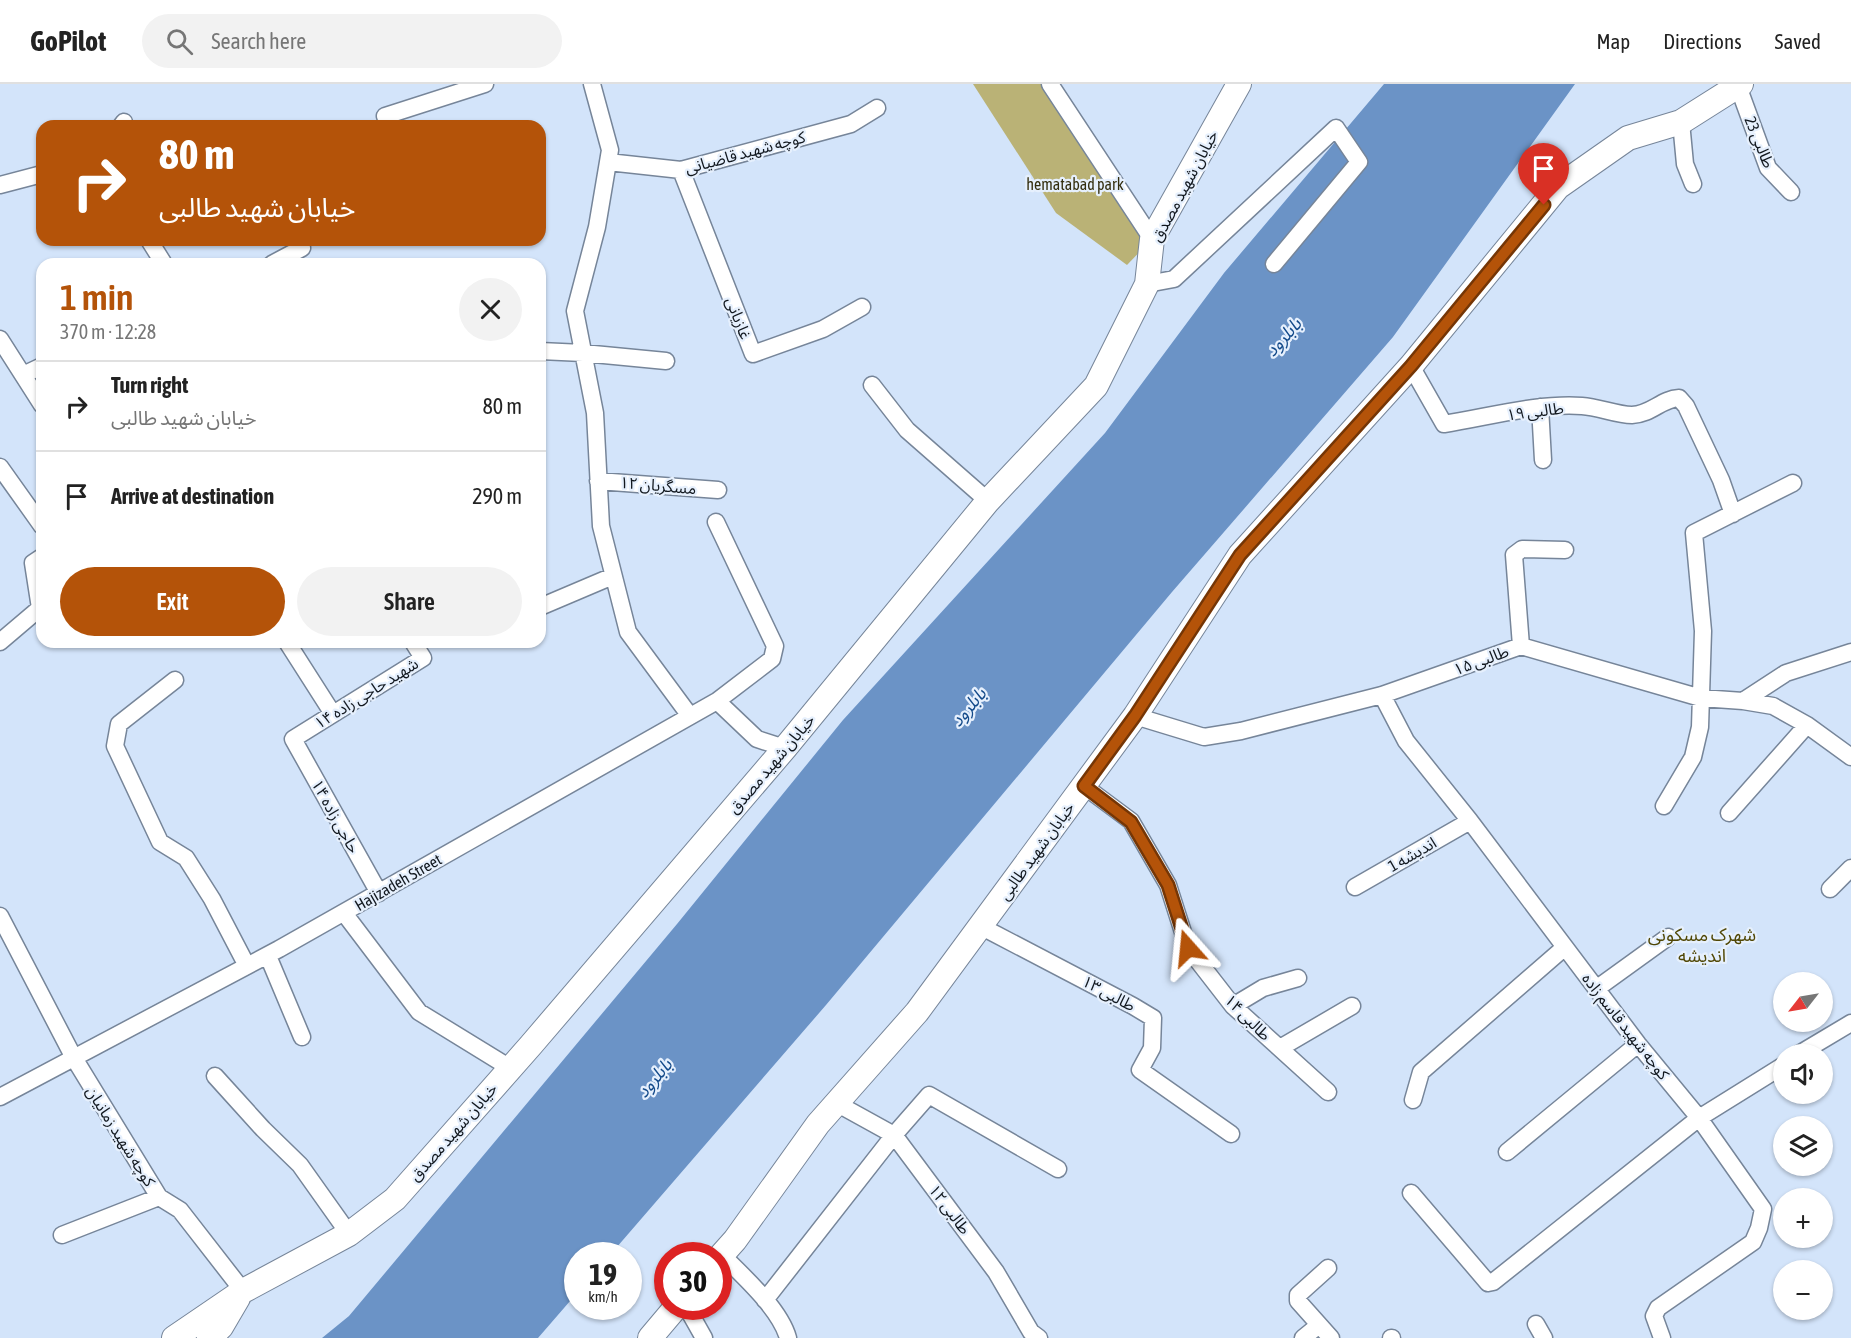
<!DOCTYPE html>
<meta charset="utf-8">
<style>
body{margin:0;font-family:"Asap Condensed","Noto Sans Arabic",sans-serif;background:#f2f2f2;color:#222;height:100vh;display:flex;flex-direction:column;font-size:22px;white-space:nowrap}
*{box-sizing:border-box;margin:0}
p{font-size:20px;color:#767676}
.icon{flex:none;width:33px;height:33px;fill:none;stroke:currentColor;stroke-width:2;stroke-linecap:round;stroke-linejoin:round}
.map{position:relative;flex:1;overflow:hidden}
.side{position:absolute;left:36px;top:174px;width:510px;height:390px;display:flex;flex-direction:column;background:#fff;border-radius:18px;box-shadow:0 2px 4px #0004}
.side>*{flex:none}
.guide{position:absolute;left:36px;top:36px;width:510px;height:126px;border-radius:18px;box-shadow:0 2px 4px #0004;background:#b45309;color:#fff;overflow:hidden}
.needle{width:39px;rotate:239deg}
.tools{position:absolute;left:1773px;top:888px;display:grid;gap:12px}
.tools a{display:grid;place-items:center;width:60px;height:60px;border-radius:50%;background:#fff;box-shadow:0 2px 4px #0004;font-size:30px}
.speed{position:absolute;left:564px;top:1158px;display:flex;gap:12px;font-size:30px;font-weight:700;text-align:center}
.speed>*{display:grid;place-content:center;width:78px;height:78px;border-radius:50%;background:#fff;box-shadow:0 2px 4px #0004;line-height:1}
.speed small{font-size:15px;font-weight:400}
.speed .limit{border:9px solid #d22;background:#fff;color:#111}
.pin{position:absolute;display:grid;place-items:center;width:51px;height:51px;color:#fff;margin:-62px -26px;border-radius:50% 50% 50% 0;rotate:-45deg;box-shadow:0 0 6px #0007}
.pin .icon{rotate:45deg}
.me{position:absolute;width:66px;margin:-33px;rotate:342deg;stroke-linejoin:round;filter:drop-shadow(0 0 4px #0008)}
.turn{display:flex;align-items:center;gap:21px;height:126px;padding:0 24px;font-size:27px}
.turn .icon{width:78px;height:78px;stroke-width:2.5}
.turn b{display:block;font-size:42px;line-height:51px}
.round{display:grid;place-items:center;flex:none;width:63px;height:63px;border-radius:32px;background:#f2f2f2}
.head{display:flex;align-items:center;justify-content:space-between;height:102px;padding:0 24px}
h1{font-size:36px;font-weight:600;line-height:45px;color:#b45309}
.button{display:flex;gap:12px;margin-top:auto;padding:12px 24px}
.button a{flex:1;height:69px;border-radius:36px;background:#b45309;color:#fff;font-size:24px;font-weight:600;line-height:69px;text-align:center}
.button a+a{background:#f2f2f2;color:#222}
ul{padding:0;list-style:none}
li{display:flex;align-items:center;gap:18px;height:90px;padding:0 24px;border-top:2px solid #e0e0e0}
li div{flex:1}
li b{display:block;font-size:22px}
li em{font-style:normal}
header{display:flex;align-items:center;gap:36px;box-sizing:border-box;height:84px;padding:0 30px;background:#fff;border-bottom:2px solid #e0e0e0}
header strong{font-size:28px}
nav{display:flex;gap:33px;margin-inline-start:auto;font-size:21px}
.search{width:420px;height:54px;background:#f2f2f2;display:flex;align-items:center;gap:15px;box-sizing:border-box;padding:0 21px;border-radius:33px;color:#767676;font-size:22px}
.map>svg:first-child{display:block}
</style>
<header>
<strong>GoPilot</strong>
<div class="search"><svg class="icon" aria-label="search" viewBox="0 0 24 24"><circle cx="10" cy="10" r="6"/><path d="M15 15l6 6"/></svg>Search here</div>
<nav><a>Map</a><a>Directions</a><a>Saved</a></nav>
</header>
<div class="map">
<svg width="1851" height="1254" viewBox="0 0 1851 1254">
<rect width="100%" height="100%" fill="#d3e4fa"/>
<!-- green -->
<path fill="#bab276" d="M973 0H1044L1152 155 1127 181 1056 129Z"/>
<!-- water -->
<path fill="#6b93c6" d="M1384 0H1575L1393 253 1172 508 826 921 610 1171 578 1172 577 1209 538 1254H322L349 1232 677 840 843 636 1105 349 1224 189Z"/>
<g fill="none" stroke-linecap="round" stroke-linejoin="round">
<!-- street casing -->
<g stroke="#768599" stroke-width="19">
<path id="street" d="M592 0 610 66 597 143 575 227 595 329 601 442 628 548 690 632
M1050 0 1152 155
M1738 2 1768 84 1791 108
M1681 38 1685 80 1693 100
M121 42 124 38
M389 42 385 32 485 0
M608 78 681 86 851 40 877 24
M681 86 753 270 823 245 862 223
M0 101 42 90
M149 156 164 180
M272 180 302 164
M1147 200 1174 195 1336 44 1359 78 1274 180
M0 255 42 321
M540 267 583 269 666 277
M1411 282 1444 340C1489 333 1536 319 1582 322 1599 323 1616 331 1632 331 1652 330 1661 315 1679 314L1686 322 1721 396 1733 430
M23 291 42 282
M872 301 907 346 988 417
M1540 323 1543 376
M0 383 42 442
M598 397 718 406
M716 438 775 562 772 575 717 617
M540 523 613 492
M0 558 40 524 33 479 42 473
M287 558 333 630
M1521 562 1514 471 1522 465 1565 466
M175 596 119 640 115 662 160 758 186 774 212 815 247 882
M1382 611 1406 657 1470 737 1638 960 1699 1034 1763 1125 1759 1144 1753 1158 1658 1224 1654 1232 1662 1254
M1743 617 1786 589 1851 568
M1135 632 1204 653 1241 647 1382 611 1521 562 1701 614 1743 617 1773 622 1807 641 1851 673
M1084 702 1131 737 1168 801 1188 864 1233 922 1328 1008
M1664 722 1693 673 1700 643 1703 547 1694 449 1793 399
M1729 729 1807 641
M1355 803 1470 737
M1830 805 1851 784
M379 809 293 655 423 574 413 558
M344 829 419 928 510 984
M0 832 74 974 159 1113 180 1126 243 1207
M980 842 1133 922 1153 934 1152 964 1140 986 1231 1050
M268 872 302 953
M1596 905 1668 853
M1233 922 1263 904 1298 894
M1280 964 1352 922
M1799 970 1851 939
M215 992 263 1045 300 1081 349 1150
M0 1013 279 865 717 617 757 655 785 664
M1413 1016 1421 988 1565 863
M836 1019 894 1051 996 1188 1031 1248 1039 1254
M1507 1068 1638 960
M1411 1109 1488 1199 1493 1198 1699 1034 1784 981
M62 1151 159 1113
M722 1171C743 1192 780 1225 788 1254
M1328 1184 1298 1211V1217L1331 1254
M765 1216 894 1051 929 1011 1058 1085
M686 1222 704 1254
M1536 1240 1544 1254
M1303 1254 1319 1241
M1391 1254H1392"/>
</g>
<!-- secondary casing -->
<g stroke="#768599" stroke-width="26">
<path id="secondary" d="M718 1175 735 1156 818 1040 917 928 1135 632 1240 471 1411 282 1558 103 1628 54 1681 38 1741 0
M174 1254 243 1207 349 1150 395 1115 531 961 785 664 988 417 1096 302 1147 200 1152 155 1239 0
M209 1254 221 1243 238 1214
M650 1254 677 1222"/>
</g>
<!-- street -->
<use href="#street" stroke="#fff" stroke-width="16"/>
<!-- secondary -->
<use href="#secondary" stroke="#fff" stroke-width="24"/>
</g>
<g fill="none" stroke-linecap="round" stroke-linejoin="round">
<!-- route casing -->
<g stroke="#753606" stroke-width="15">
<path id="route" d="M1188 864 1168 801 1131 738 1084 702 1135 632 1240 471 1411 282 1544 121"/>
</g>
<!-- route -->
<use href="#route" stroke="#b45309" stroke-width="10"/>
</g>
<g text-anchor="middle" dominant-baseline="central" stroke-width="4.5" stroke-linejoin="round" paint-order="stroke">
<!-- street labels -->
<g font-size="16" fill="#12181f" stroke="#e6f0fd">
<text transform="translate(1760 58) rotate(68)">طالبی 23</text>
<text transform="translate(745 68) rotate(-15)">کوچه شهید قاضیانی</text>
<text transform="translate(1184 102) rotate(-62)">خیابان شهید مصدق</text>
<text transform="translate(739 234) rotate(69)">غازیانی</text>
<text transform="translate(1535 327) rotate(-7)">طالبی ۱۹</text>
<text transform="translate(658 401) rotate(5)">مسگریان ۱۲</text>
<text transform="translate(1481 576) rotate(-20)">طالبی ۱۵</text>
<text transform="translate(366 609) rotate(-32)">شهید حاجی زاده ۱۴</text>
<text transform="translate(771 680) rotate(-50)">خیابان شهید مصدق</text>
<text transform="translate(336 732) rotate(61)">حاجی زاده ۱۴</text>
<text transform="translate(1036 767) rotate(-54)">خیابان شهید طالبی</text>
<text transform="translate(1412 770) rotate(-30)">اندیشه 1</text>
<text transform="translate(398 798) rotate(-30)">Hajizadeh Street</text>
<text transform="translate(1109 909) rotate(28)">طالبی ۱۳</text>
<text transform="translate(1248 933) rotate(45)">طالبی ۱۴</text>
<text transform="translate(1626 942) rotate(52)">کوچه شهید قاسم زاده</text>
<text transform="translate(453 1048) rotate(-49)">خیابان شهید مصدق</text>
<text transform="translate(121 1052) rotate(58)">کوچه شهید زمانیان</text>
<text transform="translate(950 1125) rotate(53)">طالبی ۱۲</text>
</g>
<!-- park labels -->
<g font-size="16" fill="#332e0f" stroke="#e6f0fd">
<text x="1075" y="100">hematabad park</text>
</g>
<!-- water labels -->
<g font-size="18" font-style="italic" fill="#134a8a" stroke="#e6f0fd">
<text transform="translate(1283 253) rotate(-48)">بابلرود</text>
<text transform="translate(968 623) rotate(-50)">بابلرود</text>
<text transform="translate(654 994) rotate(-50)">بابلرود</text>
</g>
<!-- neighbourhood labels -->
<g font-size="18" fill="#504705" stroke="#e6f0fd">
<text x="1702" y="850">شهرک مسکونی<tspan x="1702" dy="21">اندیشه</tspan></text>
</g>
</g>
</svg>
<div class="tools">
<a><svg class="needle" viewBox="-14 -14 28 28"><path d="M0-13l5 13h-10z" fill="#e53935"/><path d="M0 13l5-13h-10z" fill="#767676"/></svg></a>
<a><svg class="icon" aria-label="sound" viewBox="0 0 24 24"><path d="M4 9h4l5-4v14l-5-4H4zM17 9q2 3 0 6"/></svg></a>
<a><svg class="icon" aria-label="layers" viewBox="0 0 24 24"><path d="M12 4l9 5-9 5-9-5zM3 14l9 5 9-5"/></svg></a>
<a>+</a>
<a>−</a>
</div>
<div class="speed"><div>19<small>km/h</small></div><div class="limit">30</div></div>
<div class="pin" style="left:1544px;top:121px;background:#d93025"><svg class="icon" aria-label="arrive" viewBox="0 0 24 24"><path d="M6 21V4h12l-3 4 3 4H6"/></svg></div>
<svg class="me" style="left:1188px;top:864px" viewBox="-20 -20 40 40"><path d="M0-17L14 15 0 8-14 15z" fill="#b45309" stroke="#fff" stroke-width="4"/></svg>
<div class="guide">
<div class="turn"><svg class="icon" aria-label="right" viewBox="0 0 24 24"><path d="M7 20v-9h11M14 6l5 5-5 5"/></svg><div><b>80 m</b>خیابان شهید طالبی</div></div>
</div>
<section class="side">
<div class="head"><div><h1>1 min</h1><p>370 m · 12:28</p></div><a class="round"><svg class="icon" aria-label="close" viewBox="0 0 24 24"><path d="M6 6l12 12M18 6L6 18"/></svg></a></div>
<ul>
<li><svg class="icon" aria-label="right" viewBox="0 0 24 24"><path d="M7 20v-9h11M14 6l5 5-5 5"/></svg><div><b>Turn right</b><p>خیابان شهید طالبی</p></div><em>80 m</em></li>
<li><svg class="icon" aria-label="arrive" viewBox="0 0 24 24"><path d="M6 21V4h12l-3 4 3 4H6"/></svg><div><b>Arrive at destination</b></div><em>290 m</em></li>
</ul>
<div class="button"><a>Exit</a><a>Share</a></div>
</section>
</div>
